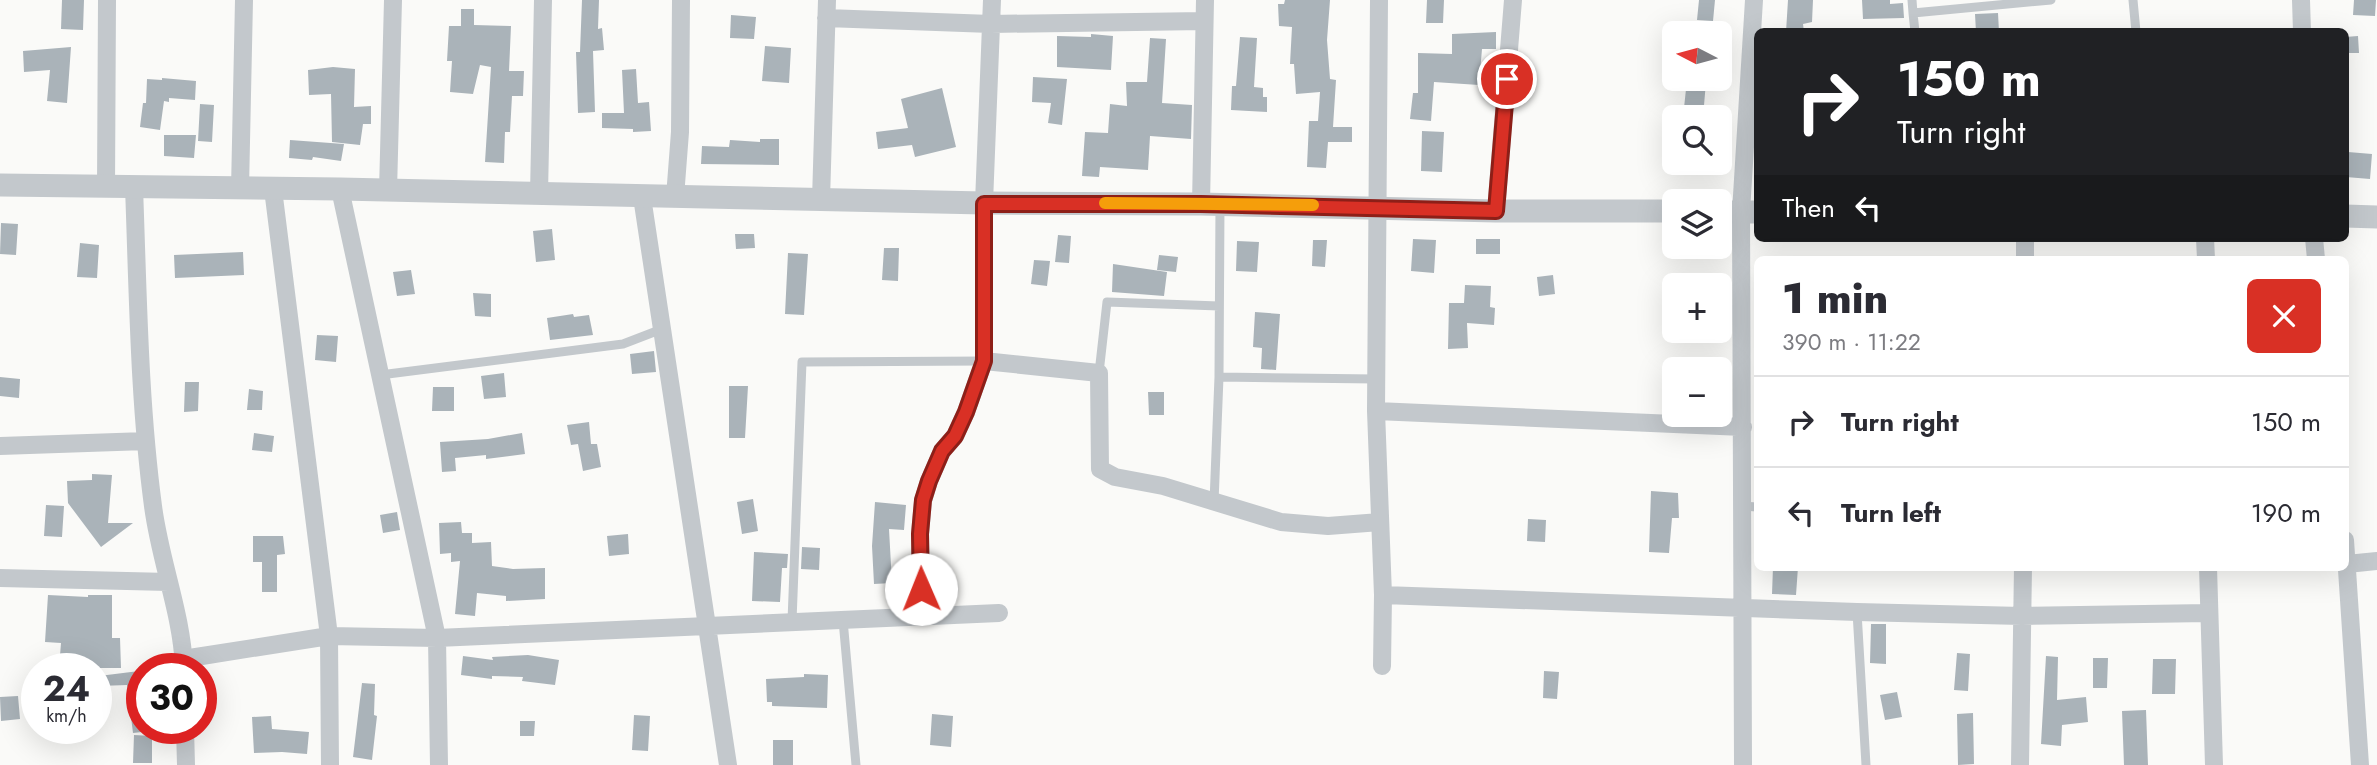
<!DOCTYPE html>
<meta charset="utf-8">
<style>
body{margin:0;font-family:Jost,sans-serif;background:#f7f7f7;color:#2b2b33;height:100vh;display:flex;flex-direction:column;font-size:26px;white-space:nowrap}
*{box-sizing:border-box;margin:0}
p{font-size:23px;color:#7c7c81}
.icon{flex:none;width:38px;height:38px;fill:none;stroke:currentColor;stroke-width:2;stroke-linecap:round;stroke-linejoin:round}
.map{position:relative;flex:1;overflow:hidden}
.drawer{position:absolute;left:1754px;top:256px;width:595px;height:315px;display:flex;flex-direction:column;background:#fff;border-radius:10px;box-shadow:0 7px 28px #0002}
.drawer>*{flex:none}
.top-card{position:absolute;left:1754px;top:28px;width:595px;height:214px;border-radius:10px;box-shadow:0 7px 28px #0002;background:#202124;color:#fff;overflow:hidden}
.needle{width:46px;rotate:276deg}
.tools{position:absolute;left:1662px;top:21px;display:grid;gap:14px}
.tools a{display:grid;place-items:center;width:70px;height:70px;border-radius:10px;background:#fff;box-shadow:0 7px 28px #0002;font-size:35px}
.speed{position:absolute;left:21px;top:653px;display:flex;gap:14px;font-size:35px;font-weight:700;text-align:center}
.speed>*{display:grid;place-content:center;width:91px;height:91px;border-radius:50%;background:#fff;box-shadow:0 7px 28px #0002;line-height:1}
.speed small{font-size:18px;font-weight:400}
.speed .limit{border:10px solid #d22;background:#fff;color:#111}
.pin{position:absolute;display:grid;place-items:center;width:60px;height:60px;color:#fff;margin:-30px;border:4px solid #fff;border-radius:50%;box-shadow:0 2px 7px #0007}
.me{position:absolute;width:77px;margin:-38px;rotate:359deg;stroke-linejoin:round;filter:drop-shadow(0 0 5px #0008)}
.turn{display:flex;align-items:center;gap:24px;height:147px;padding:0 28px;font-size:32px}
.turn .icon{width:91px;height:91px;stroke-width:2.5}
.turn b{display:block;font-size:49px;line-height:60px}
.then{display:flex;align-items:center;height:66px;padding:0 28px;background:#0003;gap:14px;font-size:26px}
.round{display:grid;place-items:center;flex:none;width:74px;height:74px;border-radius:10px;background:#f7f7f7}
.summary{display:flex;align-items:center;justify-content:space-between;height:119px;padding:0 28px}
h1{font-size:42px;font-weight:800;line-height:52px}
ul{padding:0;list-style:none}
li{display:flex;align-items:center;gap:21px;height:91px;padding:0 28px;border-top:2px solid #e1e1e2}
li div{flex:1}
li b{display:block;font-size:26px}
li em{font-style:normal}
.map>svg:first-child{display:block}
</style>
<div class="map">
<svg width="2377" height="765" viewBox="0 0 2377 765">
<rect width="100%" height="100%" fill="#fafaf8"/>
<!-- building -->
<path fill="#aab3b9" d="M62 0H84L83 30 61 29Z
M582 0H599L598 29 602 28 604 50 593 51 595 112 578 113 576 52H580Z
M1285 0H1330L1327 40 1330 79 1336 80 1333 127H1352V142H1328L1326 168 1307 167 1309 121H1318L1320 92 1296 94 1294 64H1290L1292 27 1279 26 1278 4H1284Z
M1427 0H1444L1443 23H1426Z
M1699 0H1715L1713 21 1697 20Z
M1788 0H1813L1812 22 1803 24 1804 32H1786Z
M1862 0H1890V4L1903 3 1904 18 1863 19Z
M2354 0H2376L2375 16 2353 15Z
M461 9H474V25L511 26 509 71H524L523 96H512L510 132H505L504 163 485 162 491 67 480 65 473 94 450 92 452 61H447L449 26H461Z
M1998 13 1999 32H1976L1975 14Z
M731 15 756 17 754 39 730 38Z
M1496 32V49H1482L1479 85 1434 82 1431 121 1410 119 1413 93H1418V53L1452 54V34Z
M1091 34 1113 36 1111 70 1057 67V36L1091 37Z
M2358 36 2359 53H2345V37Z
M1240 37 1257 38 1254 87 1263 88V97H1267V112L1231 110 1232 86H1236Z
M1150 38 1166 39 1162 103 1192 105 1191 139 1150 136 1148 170 1100 167 1099 177 1082 176 1085 132 1108 133 1110 104 1127 106 1126 82H1147Z
M765 46 791 48 789 83 762 81Z
M71 47 67 103 47 101 50 70 24 72 23 51Z
M333 67 355 69 354 107 371 106V124H363L360 145 332 142 331 94 309 95 308 70Z
M636 69 638 103 649 102 651 131 633 132V129L602 128V113H624L622 70Z
M1033 77 1067 79 1062 125 1048 123 1051 103 1032 102Z
M162 78 196 81 195 100 169 98V102L164 101 160 130 140 127 143 103H146L147 79 162 80Z
M1687 80 1706 82 1703 117H1683Z
M942 88 956 147 915 157 912 145 878 149 876 132 908 128 901 99Z
M200 104 214 105 212 142 198 141Z
M1422 131 1444 132 1442 172 1421 171Z
M164 135H196L194 158 164 156Z
M760 139H779V165L701 164 702 146 729 147 730 140 760 142Z
M290 140 344 144 341 161 313 157 312 160 289 158Z
M2348 152 2372 154 2370 179 2346 177Z
M1 223 18 224 16 255 0 254Z
M552 229 555 260 536 262 533 231Z
M735 234H754L755 248 736 249Z
M1058 235 1071 236 1069 263 1055 262Z
M1413 239 1436 240 1434 273 1411 271Z
M1476 239H1500V254H1476Z
M1313 240H1327L1325 267 1312 266Z
M1237 241 1259 242 1257 272 1236 271Z
M80 243 99 245 97 278 77 277Z
M884 248H899L898 281 882 280Z
M243 252 244 275 175 278 174 255Z
M788 253 808 254 804 315 785 314Z
M1159 255 1178 257 1176 272 1157 270Z
M1034 260 1050 261 1047 286 1031 284Z
M1113 264 1167 272 1164 296 1112 292Z
M411 270 415 294 397 296 393 272Z
M1553 275 1555 294 1539 296 1537 277Z
M1465 285 1491 286 1490 307 1495 308 1494 325 1467 323 1468 348 1448 349 1449 303H1464Z
M473 293 491 294V317L475 316Z
M1255 312 1280 314 1276 370 1261 369 1262 348 1253 347Z
M573 314 574 317 589 315 593 335 550 340 547 318Z
M317 335 338 336 336 362 315 360Z
M654 351 656 372 632 374 630 354Z
M504 373 506 397 484 399 481 376Z
M0 377 20 379 19 398 0 396Z
M185 382H199L198 411 184 412Z
M729 386H748L745 438H729Z
M433 387H454V411H432Z
M249 389 263 391 262 410H247Z
M1148 392H1164V415H1149Z
M589 422 591 444H597L601 467 583 471 578 444 571 445 567 425Z
M254 433 274 436 272 452 252 450Z
M522 433 525 454 486 459V455L455 458 456 471 442 472 440 442 488 439Z
M92 474 112 475 108 523H133L101 547 68 503 67 481 92 480Z
M1651 491 1678 493 1679 518H1672L1669 553 1649 552Z
M753 499 758 531 742 534 737 502Z
M875 502 906 505 904 530 889 529 892 583 874 584 872 546Z
M46 505 64 506 62 537 44 536Z
M397 512 400 530 383 533 380 515Z
M1528 519 1546 520 1545 542 1527 541Z
M461 522 462 533H472V543L491 542 492 566 513 569 545 568V599L506 601V596L477 593 475 616 455 614 460 561 451 562V553L440 554 439 523Z
M628 534 629 554 609 556 607 536Z
M253 536H283L285 554 277 555V592H262V562H253Z
M802 547 820 548 819 570 801 569Z
M754 552 788 554 787 568H782L780 602 752 601Z
M1773 567H1798L1796 595 1772 594Z
M48 595 88 597V595H112V638H120L121 668H59L61 643 45 642Z
M1871 624H1886V664L1870 663Z
M1957 653 1970 654 1968 691 1954 690Z
M528 655 559 660 555 685 522 681 523 677 492 676V679L461 675 463 656 493 660 492 657Z
M2046 656 2058 657 2057 700 2086 697 2088 722 2062 725 2061 746 2041 744Z
M2093 658H2108L2107 688H2093Z
M2153 659H2176L2175 694H2152Z
M139 671 142 732 133 733 127 685 99 686V676Z
M1544 671 1559 672 1557 699 1543 698Z
M804 674 828 675 827 708 772 706V702H767L766 679 804 677Z
M362 683 375 684 374 715 377 716 372 760 353 757Z
M1897 692 1902 717 1885 720 1880 695Z
M18 696 20 719 1 721 0 697Z
M2146 710 2148 765H2124L2122 711Z
M1973 713 1974 764 1958 765 1957 714Z
M932 714 953 716 951 747 930 745Z
M634 715 650 716 648 751 632 750Z
M271 716 272 729 309 732 307 754 282 752 254 753 252 717Z
M520 721H535L534 736H520Z
M134 735 152 736V763H133Z
M773 740H793V765H773Z"/>
<g fill="none" stroke-linecap="round" stroke-linejoin="round">
<!-- service -->
<path stroke="#c3c8cc" stroke-width="9" d="M1912 0 1913 13
M2133 0 2136 32
M1915 32 1913 13 2051 0
M1099 373 1107 302 1219 306
M380 375 623 344 662 329
M1219 377 1220 204
M1214 502 1219 377 1376 379
M1742 506 1757 507
M1857 612 1866 765
M843 620 856 765
M792 621 802 362 984 361"/>
<!-- minor -->
<path stroke="#c3c8cc" stroke-width="18" d="M1379 0 1376 411 1383 595 1382 666
M2301 0 2302 32
M826 18 991 24 1204 21
M106 187 107 0
M134 187C138 294 139 401 153 506 160 561 182 614 184 668
M240 189 244 0
M273 189 329 636 330 765
M340 189 437 638 439 765
M388 191 393 0
M539 194 543 0
M642 197 728 765
M675 197 680 132 681 0
M821 200 827 0
M1201 204 1205 0
M1496 211 1513 0
M2205 238 2206 259
M2314 238 2316 259
M2025 259V238
M984 361 1099 373 1100 469 1115 477 1163 486 1281 522 1328 526 1380 522
M1376 411 1743 427
M0 446 146 441
M2345 540 2360 765
M2347 564 2377 561
M2208 567 2214 765
M0 578 169 582
M1383 595 1857 612 2022 616 2208 613
M921 616 920 534 923 501 929 481 942 451 955 436 966 412 984 361V203L992 0
M183 659 329 636 437 638 999 613
M185 728 186 765
M1743 765 1741 212 1754 0
M2020 765 2023 567"/>
<!-- tertiary -->
<path stroke="#c3c8cc" stroke-width="23" d="M0 185 340 189 984 203 1201 204 1496 211H1675
M1720 212H1757
M2345 216 2377 217"/>
</g>
<g fill="none" stroke-linecap="round" stroke-linejoin="round">
<!-- route casing -->
<g stroke="#8d1f18" stroke-width="18">
<path id="route" d="M921 589 920 534 923 500 929 481 942 451 955 436 966 412 984 361V204H1201L1496 211 1507 79"/>
</g>
<!-- route -->
<use href="#route" stroke="#d93025" stroke-width="12"/>
<!-- slow -->
<path stroke="#f59e0b" stroke-width="12" d="M1105 203 1313 205"/>
</g>
</svg>
<div class="tools">
<a><svg class="needle" viewBox="-14 -14 28 28"><path d="M0-13l5 13h-10z" fill="#e53935"/><path d="M0 13l5-13h-10z" fill="#7c7c81"/></svg></a>
<a><svg class="icon" aria-label="search" viewBox="0 0 24 24"><circle cx="10" cy="10" r="6"/><path d="M15 15l6 6"/></svg></a>
<a><svg class="icon" aria-label="layers" viewBox="0 0 24 24"><path d="M12 4l9 5-9 5-9-5zM3 14l9 5 9-5"/></svg></a>
<a>+</a>
<a>−</a>
</div>
<div class="speed"><div>24<small>km/h</small></div><div class="limit">30</div></div>
<div class="pin" style="left:1507px;top:79px;background:#d93025"><svg class="icon" aria-label="arrive" viewBox="0 0 24 24"><path d="M6 21V4h12l-3 4 3 4H6"/></svg></div>
<svg class="me" style="left:921px;top:589px" viewBox="-20 -20 40 40"><circle r="19" fill="#fff"/><path d="M0-13L10 11 0 6-10 11z" fill="#d93025"/></svg>
<div class="top-card">
<div class="turn"><svg class="icon" aria-label="right" viewBox="0 0 24 24"><path d="M7 20v-9h11M14 6l5 5-5 5"/></svg><div><b>150 m</b>Turn right</div></div>
<div class="then">Then<svg class="icon" aria-label="left" viewBox="0 0 24 24"><path d="M17 20v-9H6M10 6l-5 5 5 5"/></svg></div>
</div>
<section class="drawer">
<div class="summary"><div><h1>1 min</h1><p>390 m · 11:22</p></div><a class="round" style="background:#d93025;color:#fff"><svg class="icon" aria-label="close" viewBox="0 0 24 24"><path d="M6 6l12 12M18 6L6 18"/></svg></a></div>
<ul>
<li><svg class="icon" aria-label="right" viewBox="0 0 24 24"><path d="M7 20v-9h11M14 6l5 5-5 5"/></svg><div><b>Turn right</b></div><em>150 m</em></li>
<li><svg class="icon" aria-label="left" viewBox="0 0 24 24"><path d="M17 20v-9H6M10 6l-5 5 5 5"/></svg><div><b>Turn left</b></div><em>190 m</em></li>
</ul>
</section>
</div>
